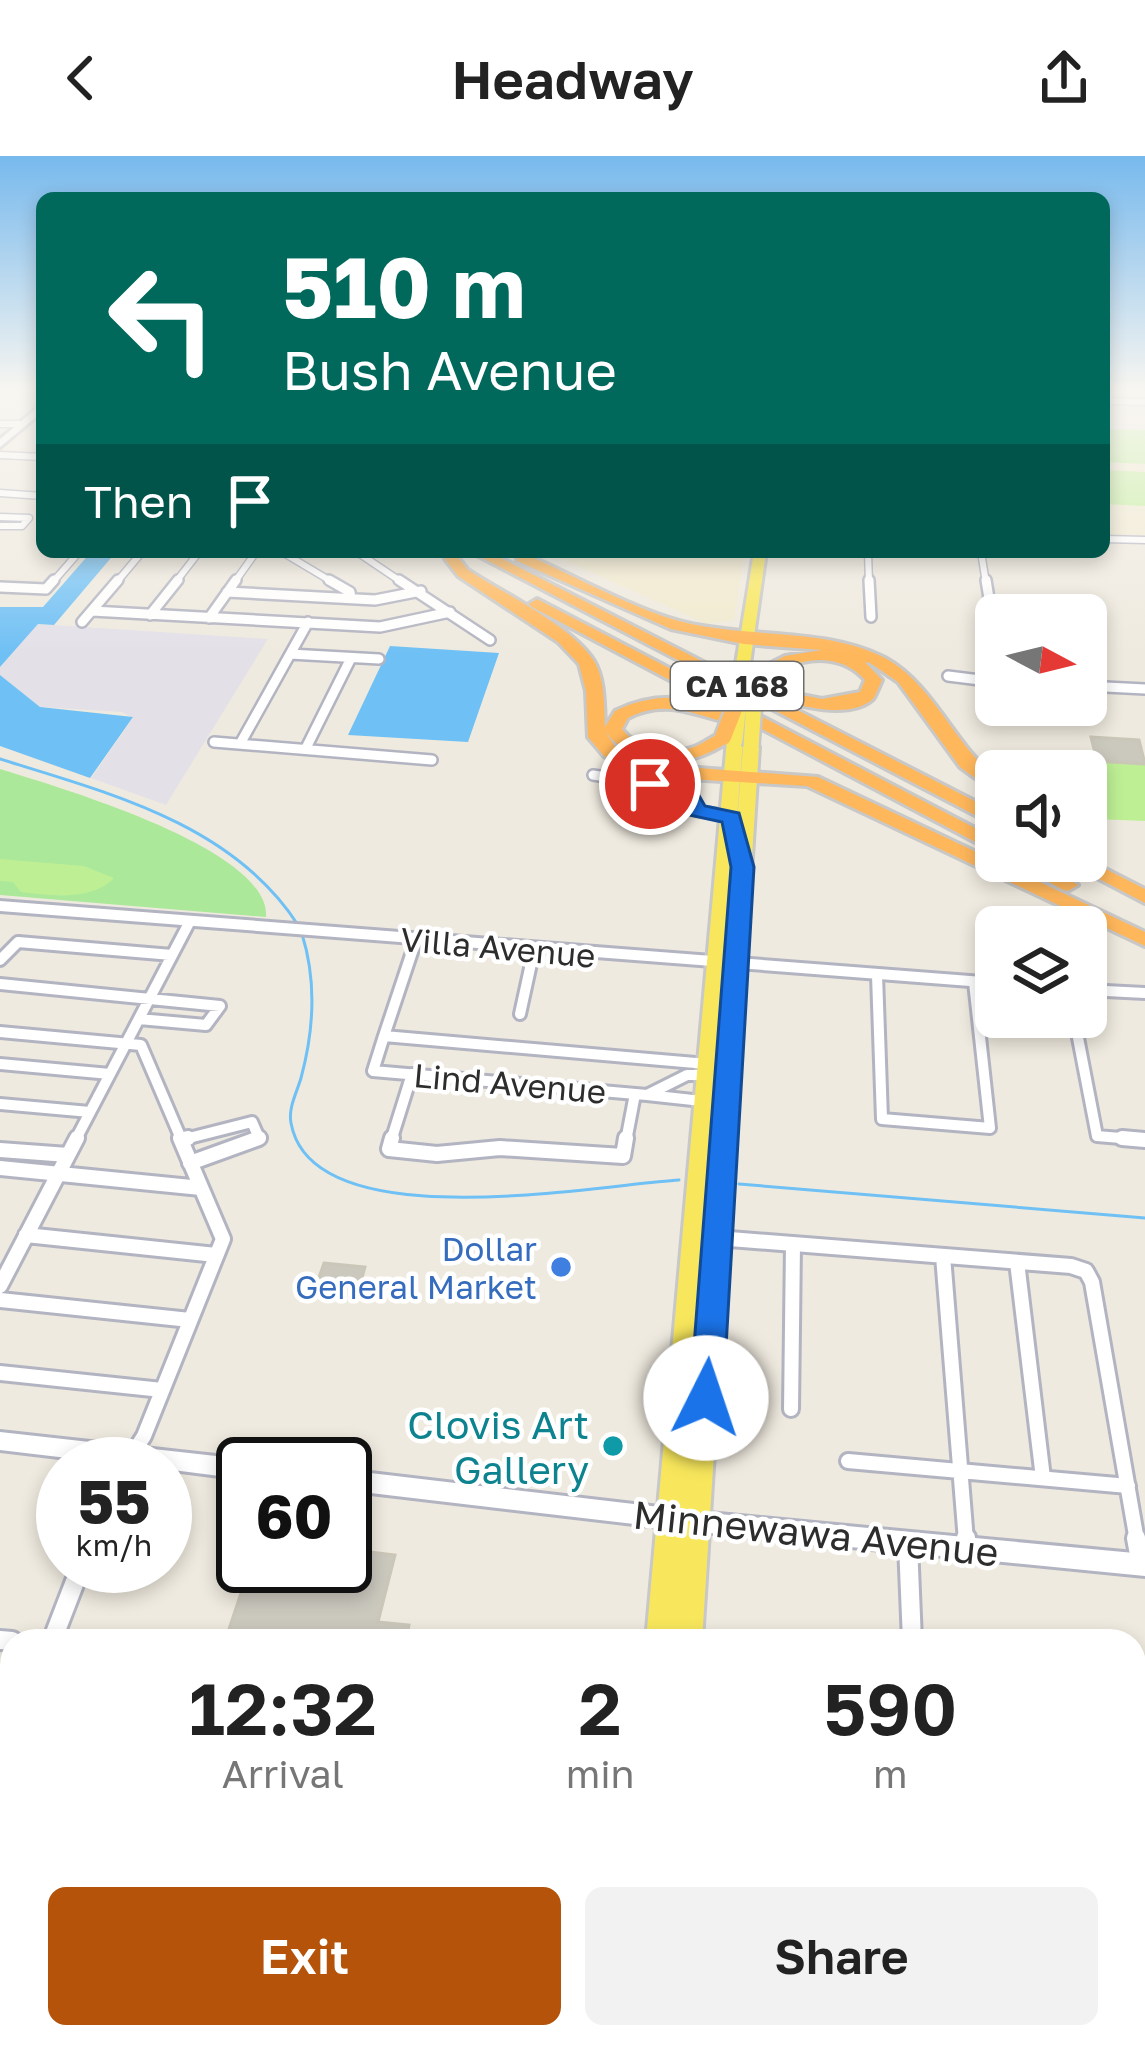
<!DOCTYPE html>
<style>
body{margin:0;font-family:"Golos Text",sans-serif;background:#f2f2f2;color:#222;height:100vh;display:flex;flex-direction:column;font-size:45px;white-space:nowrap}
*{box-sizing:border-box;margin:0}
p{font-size:39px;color:#767676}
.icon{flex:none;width:66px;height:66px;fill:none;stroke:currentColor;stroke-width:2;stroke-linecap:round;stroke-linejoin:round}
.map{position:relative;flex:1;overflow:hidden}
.details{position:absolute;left:0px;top:1473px;width:1146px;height:420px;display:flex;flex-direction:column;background:#fff;border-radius:36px 36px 0 0;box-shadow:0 6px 18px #0003}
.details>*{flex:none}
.top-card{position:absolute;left:36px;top:36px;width:1074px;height:366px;border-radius:18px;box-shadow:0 6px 18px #0003;background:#00695c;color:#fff;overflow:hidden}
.needle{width:78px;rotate:97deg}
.fabs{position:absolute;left:975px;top:438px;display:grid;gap:24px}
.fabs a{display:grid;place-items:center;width:132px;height:132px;border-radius:18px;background:#fff;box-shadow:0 6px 18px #0003;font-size:60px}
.speed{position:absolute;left:36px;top:1281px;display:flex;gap:24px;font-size:60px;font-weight:700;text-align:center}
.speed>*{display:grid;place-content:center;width:156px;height:156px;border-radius:50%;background:#fff;box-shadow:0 6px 18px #0003;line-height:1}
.speed small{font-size:30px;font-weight:400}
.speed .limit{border:6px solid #111;border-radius:18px;background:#fff;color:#111}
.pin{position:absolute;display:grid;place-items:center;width:102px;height:102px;color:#fff;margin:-51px;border:6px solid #fff;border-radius:50%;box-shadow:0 3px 12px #0007}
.me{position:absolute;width:132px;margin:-66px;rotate:4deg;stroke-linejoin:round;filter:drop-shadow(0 0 9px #0008)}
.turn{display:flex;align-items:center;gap:42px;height:252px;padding:0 48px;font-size:54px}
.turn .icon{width:156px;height:156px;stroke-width:2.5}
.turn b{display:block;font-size:84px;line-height:102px}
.then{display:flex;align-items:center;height:114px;padding:0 48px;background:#0003;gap:24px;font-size:45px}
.eta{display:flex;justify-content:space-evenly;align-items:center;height:204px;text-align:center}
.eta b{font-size:72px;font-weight:600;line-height:84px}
.cta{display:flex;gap:24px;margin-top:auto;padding:24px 48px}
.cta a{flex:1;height:138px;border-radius:18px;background:#b45309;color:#fff;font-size:48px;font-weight:600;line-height:138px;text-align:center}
.cta a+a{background:#f2f2f2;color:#222}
header{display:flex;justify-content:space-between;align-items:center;height:156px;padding:0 48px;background:#fff;font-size:54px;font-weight:600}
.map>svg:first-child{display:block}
</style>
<header><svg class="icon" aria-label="back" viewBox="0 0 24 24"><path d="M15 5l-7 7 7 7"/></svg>Headway<svg class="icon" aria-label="share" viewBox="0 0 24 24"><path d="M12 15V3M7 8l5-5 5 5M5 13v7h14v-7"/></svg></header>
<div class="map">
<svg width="1145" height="1893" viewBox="0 0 1145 1893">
<rect width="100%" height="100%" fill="#efeadf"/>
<!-- industrial -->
<path fill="#e3e0e8" d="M38 468 268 483 166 649 91 622 133 562 122 556 40 551 0 519V511Z"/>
<!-- education -->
<path fill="#f1eacf" d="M1104 273 1145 274V381L1104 379Z
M547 396H745L734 464 706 468Z"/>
<!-- green -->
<path fill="#abe89a" d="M0 613C54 630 271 692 266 761L0 739Z"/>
<!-- pitch -->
<path fill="#beef95" d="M1104 273 1145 274V308L1104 306Z
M1104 314 1145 316V350L1104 348Z
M1080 604 1145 608V665L1095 663Z
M0 703 84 710 114 722C92 745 51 740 21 736L13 726 0 725Z"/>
<!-- water -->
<path fill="#6fc0f5" d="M91 396H116L54 469 38 468 0 511V451H43Z
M390 490 499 497 468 586 348 579Z
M0 519 40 551 133 561 90 622 0 590Z"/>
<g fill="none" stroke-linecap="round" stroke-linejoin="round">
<!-- stream -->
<path stroke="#6fc0f5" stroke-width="3" d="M0 603C109 637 233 668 298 769
M302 778C317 826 314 874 301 922 297 936 288 952 291 967 312 1084 595 1029 679 1024
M739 1028 1145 1062"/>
</g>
<!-- building -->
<path fill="#cbc8be" stroke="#cbc7b8" stroke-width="3" d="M1091 581 1139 584 1145 608 1097 605Z
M324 1107 365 1111 357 1140 314 1136Z
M345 1393 395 1399 378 1466 409 1469 406 1485H225L250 1410H345Z"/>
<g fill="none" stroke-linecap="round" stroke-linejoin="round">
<!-- street-far4 casing -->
<g stroke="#b3b4c1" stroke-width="9">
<path id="street-far4" d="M30 233 42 234
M1104 245 1145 246
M0 268H22
M0 299 42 301
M0 337 42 340
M0 361 29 362 22 370H0
M1104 383 1145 384
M282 396 334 427
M357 396 403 427
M868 396 869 427
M981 396 986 427
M52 427 79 396
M116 427 142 396
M175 427 199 396
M234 427 256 396"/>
</g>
<!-- street-far3 casing -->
<g stroke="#b3b4c1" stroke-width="14">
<path id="street-far3" d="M329 424 350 436 351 442
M399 424 490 484
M869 424 871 461
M986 424 996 485
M0 431 46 433 54 424
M227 436 375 444 421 435
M92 455 380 471 450 456
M150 459 178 424
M209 462 236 424
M82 466 118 424
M290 498 379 503
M948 520 996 526
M1086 530 1145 533
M214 586 432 604
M240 588 308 466
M306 592 351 502
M593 619 680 632 692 640 697 655 727 659"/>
</g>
<!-- street-far2 casing -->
<g stroke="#b3b4c1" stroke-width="16">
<path id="street-far2" d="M416 784 384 880 707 908
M0 804 18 786 172 799
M877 819 882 963 990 972 974 826
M0 828 220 850 206 869 139 863
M520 858 534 794
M1074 861 1097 980 1145 984
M0 876 141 889 182 985
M384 880 373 915 647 939
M0 908 110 918
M702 945 647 939 687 919H704
M0 948 90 956
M181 984 252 966 259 982 250 985
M75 985 190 765
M391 985 412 918
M626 985 635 938"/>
</g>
<!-- street-far1 casing -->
<g stroke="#b3b4c1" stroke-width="20">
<path id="street-far1" d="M392 982 389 993 437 998 500 992 623 1000 626 982
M1122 982 1145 984
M181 984 188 982
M0 994 68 999
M190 1007 259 982
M0 1012 201 1032
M26 1079 216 1099
M717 1082 1071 1110 1086 1115 1092 1126 1137 1385
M943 1100 966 1385
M1017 1106 1043 1322
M0 1130 77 982
M0 1144 190 1164
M0 1217 162 1234
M791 1253 793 1088
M848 1305 1128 1330
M126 1308 144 1280 223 1083 180 982"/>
</g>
<!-- street casing -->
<g stroke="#b3b4c1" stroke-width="24">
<path id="street" d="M966 1382 967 1393
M1136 1382 1141 1409
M908 1388 912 1485
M0 1484 12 1485
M52 1485 81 1410
M0 1616 12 1587
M0 1708 12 1710
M929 1881 930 1893
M959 1881 1047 1893
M243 1893 246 1881"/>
</g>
<!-- secondary casing -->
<g stroke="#b3b4c1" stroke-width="6">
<path id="secondary" d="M42 248V256L0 291V283Z
M0 745 996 822V832L0 755Z
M1086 829 1145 832V842L1086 839Z
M0 1276 243 1303 252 1308H243V1323L165 1313V1308H118L0 1294Z
M345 1314 719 1358 1145 1398V1420L719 1378 345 1334Z"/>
</g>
<!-- primary casing -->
<g stroke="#c8c8c8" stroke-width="6">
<path id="primary" d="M754 396H766L750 508 743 512 736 508Z
M735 579 743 584 727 791 743 591 751 586 759 591 702 1485H646L727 584Z
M626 1881H660V1893H624Z"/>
</g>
<!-- highway casing -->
<g stroke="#c8c8c8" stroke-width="6">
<path id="highway" d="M471 396H489L996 656V670Z
M517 399H527C573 419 641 457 687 467 750 482 827 472 885 502 933 528 954 588 996 622V637L960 611 898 526 870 507 865 506 882 524C881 526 875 541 873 543 850 564 797 550 772 541V533L822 543 860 536 865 524C846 502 815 499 788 511 776 516 772 521 759 521V513L785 500 822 494 744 488 671 473 517 405Z
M447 400H457L468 414C503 437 572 470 594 505 605 523 604 551 605 571L615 555C650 537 697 536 730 560L721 565C687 555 661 545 628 562L622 573C639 595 668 600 694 591 708 586 714 576 729 577V585C691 613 635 615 605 575L616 592 635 602 672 610 818 621 1145 776V790L807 630 672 622 623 610 604 600 588 581 586 535 579 508 558 486 458 420 445 403Z
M537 443 996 683V697L532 451 529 448Z
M1086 703 1145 733V747L1065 705Z
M1012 705H1037L1078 729 1068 735 1061 733Z"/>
</g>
<!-- street-far4 -->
<use href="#street-far4" stroke="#fff" stroke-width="6"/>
<!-- street-far3 -->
<use href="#street-far3" stroke="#fff" stroke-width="9"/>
<!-- street-far2 -->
<use href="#street-far2" stroke="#fff" stroke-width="10"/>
<!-- street-far1 -->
<use href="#street-far1" stroke="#fff" stroke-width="14"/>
<!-- street -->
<use href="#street" stroke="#fff" stroke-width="18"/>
<!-- secondary -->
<use href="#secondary" fill="#fff" fill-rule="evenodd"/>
<!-- primary -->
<use href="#primary" fill="#f8e75c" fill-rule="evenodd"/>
<!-- highway -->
<use href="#highway" fill="#ffb75b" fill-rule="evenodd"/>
<!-- primary-bridge casing -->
<g stroke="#c8c8c8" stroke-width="20" stroke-linecap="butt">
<path id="primary-bridge" d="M735 584 743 508
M751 591 756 514"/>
</g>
<!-- highway-bridge casing -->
<g stroke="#c8c8c8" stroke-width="21" stroke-linecap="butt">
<path id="highway-bridge" d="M754 545 765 517
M723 581 740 538"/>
</g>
<!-- primary-bridge -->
<use href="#primary-bridge" stroke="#f8e75c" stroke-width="15"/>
<!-- highway-bridge -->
<use href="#highway-bridge" stroke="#ffb75b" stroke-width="16"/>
</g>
<!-- sky -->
<linearGradient id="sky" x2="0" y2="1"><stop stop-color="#77b9ed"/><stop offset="0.47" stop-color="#f8f6f1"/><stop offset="1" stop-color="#f8f6f1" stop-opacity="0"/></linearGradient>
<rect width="1145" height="498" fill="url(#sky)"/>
<!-- route -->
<path fill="#1a73e8" stroke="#114b97" stroke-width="3" d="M650 622 693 629 705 650 739 657 754 711 723 1242 718 1251 706 1255 695 1251 690 1242 731 711 722 666 689 659 677 639 643 633V624Z"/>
<!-- markers -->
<circle fill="#3f7fe0" stroke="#fff" stroke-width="4.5" cx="561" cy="1111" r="12"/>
<circle fill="#0f9aa8" stroke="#fff" stroke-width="4.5" cx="613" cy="1290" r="12"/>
<g text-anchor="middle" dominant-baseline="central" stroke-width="9" stroke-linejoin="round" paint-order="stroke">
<!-- shield labels -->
<rect fill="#fff" stroke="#6c6c6c" stroke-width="3" x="671" y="506" width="132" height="48" rx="9"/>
<g font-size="30" font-weight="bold" fill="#2d2d2d">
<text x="737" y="530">CA 168</text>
</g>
<!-- street labels -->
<g font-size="33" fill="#2d2d2d" stroke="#fff">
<text transform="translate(498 791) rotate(5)">Villa Avenue</text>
<text transform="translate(510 927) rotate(5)">Lind Avenue</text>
</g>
<!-- shop labels -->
<g font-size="33" fill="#366cbe" stroke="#fff" text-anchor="end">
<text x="537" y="1092">Dollar<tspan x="537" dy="38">General Market</tspan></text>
</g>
<!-- near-culture labels -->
<g font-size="39" fill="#0d838f" stroke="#fff" text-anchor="end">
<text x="589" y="1268">Clovis Art<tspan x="589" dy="45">Gallery</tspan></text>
</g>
<!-- near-street labels -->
<g font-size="39" fill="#2d2d2d" stroke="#fff">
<text transform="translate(816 1377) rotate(6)">Minnewawa Avenue</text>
</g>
</g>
</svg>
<div class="fabs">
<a><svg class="needle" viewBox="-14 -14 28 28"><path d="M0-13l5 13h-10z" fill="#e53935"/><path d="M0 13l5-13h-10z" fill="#767676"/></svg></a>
<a><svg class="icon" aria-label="sound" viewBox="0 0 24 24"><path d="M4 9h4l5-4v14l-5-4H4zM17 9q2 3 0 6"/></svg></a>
<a><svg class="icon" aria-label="layers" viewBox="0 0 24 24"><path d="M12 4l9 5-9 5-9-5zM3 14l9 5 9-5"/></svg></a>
</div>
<div class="speed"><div>55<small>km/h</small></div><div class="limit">60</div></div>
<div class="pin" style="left:650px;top:628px;background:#d93025"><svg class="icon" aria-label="arrive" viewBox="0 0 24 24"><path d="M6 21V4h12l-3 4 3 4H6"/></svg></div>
<svg class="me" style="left:706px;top:1242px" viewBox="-20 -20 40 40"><circle r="19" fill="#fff"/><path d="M0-13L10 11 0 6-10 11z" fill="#1a73e8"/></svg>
<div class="top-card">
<div class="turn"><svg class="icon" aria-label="left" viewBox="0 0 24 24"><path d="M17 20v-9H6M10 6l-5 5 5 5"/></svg><div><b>510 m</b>Bush Avenue</div></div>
<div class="then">Then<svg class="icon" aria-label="arrive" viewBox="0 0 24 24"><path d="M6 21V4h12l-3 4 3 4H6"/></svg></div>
</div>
<section class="details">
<div class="eta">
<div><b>12:32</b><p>Arrival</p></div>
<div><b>2</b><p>min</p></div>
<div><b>590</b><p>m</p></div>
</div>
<div class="cta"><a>Exit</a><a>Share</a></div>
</section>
</div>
